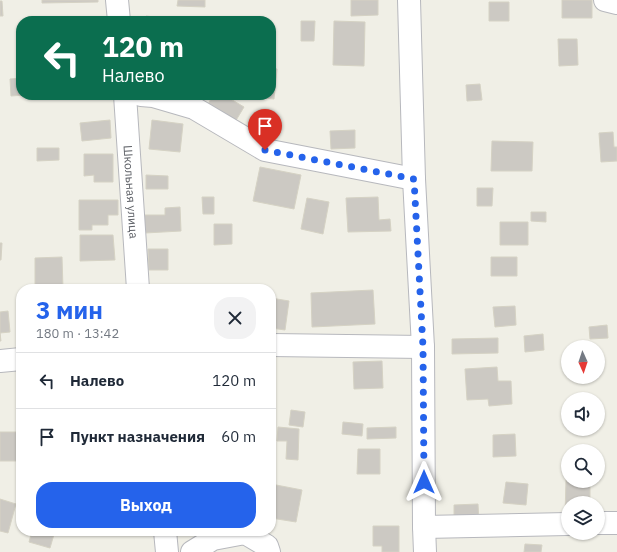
<!DOCTYPE html>
<html lang="ru">
<meta charset="utf-8">
<style>
body{margin:0;font-family:"IBM Plex Sans",sans-serif;background:#f2f2f3;color:#1f2937;height:100vh;display:flex;flex-direction:column;font-size:15px;white-space:nowrap}
*{box-sizing:border-box;margin:0}
p{font-size:13px;color:#747a83}
.icon{flex:none;width:22px;height:22px;fill:none;stroke:currentColor;stroke-width:2;stroke-linecap:round;stroke-linejoin:round}
.map{position:relative;flex:1;overflow:hidden}
.panel{position:absolute;left:16px;top:284px;width:260px;height:252px;display:flex;flex-direction:column;background:#fff;border-radius:16px;box-shadow:0 1px 3px #0004}
.panel>*{flex:none}
.guide{position:absolute;left:16px;top:16px;width:260px;height:84px;border-radius:16px;box-shadow:0 1px 3px #0004;background:#0b6e4f;color:#fff;overflow:hidden}
.needle{width:26px;rotate:177deg}
.controls{position:absolute;left:561px;top:340px;display:grid;gap:8px}
.controls a{display:grid;place-items:center;width:44px;height:44px;border-radius:50%;background:#fff;box-shadow:0 1px 3px #0004;font-size:20px}
.pin{position:absolute;display:grid;place-items:center;width:34px;height:34px;color:#fff;margin:-41px -17px;border-radius:50% 50% 50% 0;rotate:-45deg;box-shadow:0 0 4px #0007}
.pin .icon{rotate:45deg}
.me{position:absolute;width:44px;margin:-22px;rotate:0deg;stroke-linejoin:round;filter:drop-shadow(0 0 3px #0008)}
.turn{display:flex;align-items:center;gap:14px;height:84px;padding:0 20px;font-size:18px}
.turn .icon{width:52px;height:52px;stroke-width:2.5}
.turn b{display:block;font-size:28px;line-height:34px}
.round{display:grid;place-items:center;flex:none;width:42px;height:42px;border-radius:16px;background:#f2f2f3}
.summary{display:flex;align-items:center;justify-content:space-between;height:68px;padding:0 20px}
h1{font-size:24px;font-weight:700;line-height:30px;color:#2563eb}
.cta{display:flex;gap:8px;margin-top:auto;padding:8px 20px}
.cta a{flex:1;height:46px;border-radius:16px;background:#2563eb;color:#fff;font-size:16px;font-weight:700;line-height:46px;text-align:center}
ul{padding:0;list-style:none}
li{display:flex;align-items:center;gap:12px;height:56px;padding:0 20px;border-top:1px solid #e0e1e3}
li div{flex:1}
li b{display:block;font-size:15px}
li em{font-style:normal}
.map>svg:first-child{display:block}
</style>
<div class="map">
<svg width="617" height="552" viewBox="0 0 617 552">
<rect width="100%" height="100%" fill="#f0efe6"/>
<!-- building -->
<path fill="#ccc9c3" stroke="#d5d2c4" d="M42 0H98V2L42 3Z
M178 0H205V7L177 6Z
M351 0H378V15L351 16Z
M562 0H592V18H562Z
M0 1H2L3 16H0Z
M489 2H509V21H489Z
M146 16 179 20V21H145Z
M205 17 219 19V21H204Z
M301 21H315L314 41H301Z
M334 21 365 22 364 66 333 65Z
M558 39H577L578 65 559 66Z
M271 68 277 69 274 99 250 97V95H271Z
M21 78V95H25L11 96 10 79Z
M480 84 482 100 467 101 466 85Z
M213 95H224L244 107 235 122 207 106Z
M110 120 111 138 82 141 80 123Z
M152 120 183 124 180 152 149 149Z
M355 130V148L331 149 330 131Z
M613 132 614 147H617V161L601 162 599 133Z
M492 141 533 142 532 171H491Z
M37 148H59V160L37 161Z
M84 154H113V182H94V175L84 176Z
M260 167 301 175 294 209 253 201Z
M146 175 168 176V189H146Z
M477 188H493L492 206H477Z
M202 197H214V214H203Z
M378 197 379 220 390 219 391 231 348 232 346 198Z
M307 198 329 202 323 234 301 229Z
M79 200H118V215H108V225H92V230H79Z
M180 207 181 231 145 233 144 215H165V208Z
M531 212H546V222L531 221Z
M500 222H528V245H500Z
M214 224H232V244L214 245Z
M80 235H113L115 260 80 261Z
M0 243H2L1 260H0Z
M148 249H168V270H149Z
M62 257 63 289H35V258Z
M491 257H517V276H491Z
M373 290 375 324 312 327 311 293Z
M271 298 289 301 285 330 271 328Z
M515 306 516 325 495 327 493 307Z
M8 311 10 332 0 333 1 341H0V312Z
M607 325 608 338 590 339 589 327Z
M543 334 544 350 525 352 524 336Z
M498 338V353L452 354V339Z
M382 361 383 388 354 389 353 362Z
M497 367 498 381H511L512 404 489 406 488 399 467 400 465 369Z
M291 410 305 412 303 427 289 425Z
M271 413H275L272 441H271Z
M343 422 363 424 362 436 342 434Z
M278 427 299 429 298 460 286 459 287 441H277Z
M396 427V438L367 439V428Z
M0 432H20V461H0Z
M515 434 516 456 493 457V435Z
M358 449H380V474H357Z
M566 480 590 481V503H568V515H565Z
M506 482 528 484 526 505 503 503Z
M271 484 302 490 296 522 271 518Z
M0 499 16 504 8 533 0 531Z
M478 504 479 521 454 522V505Z
M373 526H399V552H382V546H373Z
M32 531H55L50 548 29 542Z
M525 544 542 545 541 552H524Z"/>
<g fill="none" stroke-linecap="round" stroke-linejoin="round">
<!-- minor casing -->
<g stroke="#b7b8bd" stroke-width="24">
<g id="minor">
<path d="M117 0 119 21"/>
<path d="M409 0 414 179 423 347 424 527 425 552"/>
<path d="M605 0 617 3"/>
<path id="s1" d="M125 95 138 289"/>
<path d="M141 95 153 96 194 108 265 150 414 179"/>
<path d="M271 345 423 347"/>
<path d="M0 361 21 359"/>
<path d="M598 523H617"/>
<path d="M424 527 568 524"/>
<path d="M165 531 167 552"/>
<path d="M192 552 213 539 245 533 267 546 269 552"/>
</g>
</g>
<!-- minor -->
<use href="#minor" stroke="#fff" stroke-width="22"/>
</g>
<g fill="none" stroke-linecap="round" stroke-linejoin="round">
<!-- route -->
<path stroke="#2563eb" stroke-width="7" stroke-dasharray="0 12.6" d="M265 150 414 179 423 347 424 482"/>
</g>
<g text-anchor="middle" dominant-baseline="central" stroke-width="3" stroke-linejoin="round" paint-order="stroke">
<!-- street labels -->
<g font-size="12" fill="#5e6167" stroke="#fff">
<text stroke="none"><textPath href="#s1" startOffset="97">Школьная улица</textPath></text>
</g>
</g>
</svg>
<div class="controls">
<a><svg class="needle" viewBox="-14 -14 28 28"><path d="M0-13l5 13h-10z" fill="#e53935"/><path d="M0 13l5-13h-10z" fill="#747a83"/></svg></a>
<a><svg class="icon" aria-label="sound" viewBox="0 0 24 24"><path d="M4 9h4l5-4v14l-5-4H4zM17 9q2 3 0 6"/></svg></a>
<a><svg class="icon" aria-label="search" viewBox="0 0 24 24"><circle cx="10" cy="10" r="6"/><path d="M15 15l6 6"/></svg></a>
<a><svg class="icon" aria-label="layers" viewBox="0 0 24 24"><path d="M12 4l9 5-9 5-9-5zM3 14l9 5 9-5"/></svg></a>
</div>
<div class="pin" style="left:265px;top:150px;background:#d93025"><svg class="icon" aria-label="arrive" viewBox="0 0 24 24"><path d="M6 21V4h12l-3 4 3 4H6"/></svg></div>
<svg class="me" style="left:424px;top:482px" viewBox="-20 -20 40 40"><path d="M0-17L14 15 0 8-14 15z" fill="#2563eb" stroke="#fff" stroke-width="4"/></svg>
<div class="guide">
<div class="turn"><svg class="icon" aria-label="left" viewBox="0 0 24 24"><path d="M17 20v-9H6M10 6l-5 5 5 5"/></svg><div><b>120 m</b>Налево</div></div>
</div>
<section class="panel">
<div class="summary"><div><h1>3 мин</h1><p>180 m · 13:42</p></div><a class="round"><svg class="icon" aria-label="close" viewBox="0 0 24 24"><path d="M6 6l12 12M18 6L6 18"/></svg></a></div>
<ul>
<li><svg class="icon" aria-label="left" viewBox="0 0 24 24"><path d="M17 20v-9H6M10 6l-5 5 5 5"/></svg><div><b>Налево</b></div><em>120 m</em></li>
<li><svg class="icon" aria-label="arrive" viewBox="0 0 24 24"><path d="M6 21V4h12l-3 4 3 4H6"/></svg><div><b>Пункт назначения</b></div><em>60 m</em></li>
</ul>
<div class="cta"><a>Выход</a></div>
</section>
</div>
